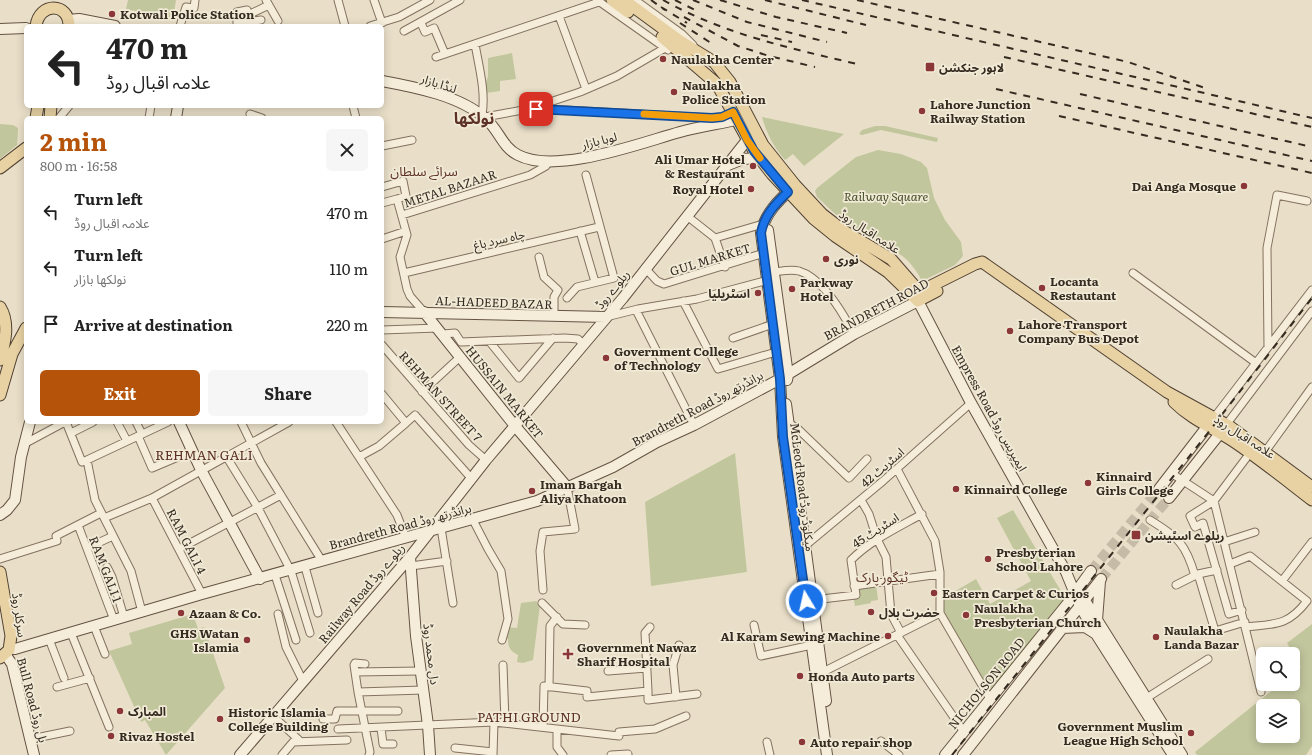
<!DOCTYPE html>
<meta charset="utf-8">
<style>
body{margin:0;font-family:Literata,"Noto Sans Arabic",serif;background:#f6f6f6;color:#222;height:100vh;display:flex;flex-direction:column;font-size:15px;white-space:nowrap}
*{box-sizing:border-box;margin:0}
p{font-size:13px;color:#767676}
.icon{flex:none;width:22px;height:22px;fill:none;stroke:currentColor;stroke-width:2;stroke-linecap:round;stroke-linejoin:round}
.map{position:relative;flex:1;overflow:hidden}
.panel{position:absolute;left:24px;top:116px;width:360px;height:308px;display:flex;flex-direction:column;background:#fff;border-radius:6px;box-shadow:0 2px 10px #0003}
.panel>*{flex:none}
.guide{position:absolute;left:24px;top:24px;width:360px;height:84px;border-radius:6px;box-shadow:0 2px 10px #0003;background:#fff;color:#222;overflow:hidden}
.buttons{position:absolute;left:1256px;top:647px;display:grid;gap:8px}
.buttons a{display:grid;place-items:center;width:44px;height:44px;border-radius:6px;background:#fff;box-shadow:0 2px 10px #0003;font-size:20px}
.pin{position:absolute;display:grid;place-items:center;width:34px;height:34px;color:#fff;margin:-17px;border-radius:8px;box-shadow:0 2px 6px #0006}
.me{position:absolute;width:44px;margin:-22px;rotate:351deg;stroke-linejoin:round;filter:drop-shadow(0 0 3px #0008)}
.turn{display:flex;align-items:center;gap:14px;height:84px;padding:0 16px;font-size:18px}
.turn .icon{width:52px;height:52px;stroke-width:2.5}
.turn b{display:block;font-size:28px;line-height:34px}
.round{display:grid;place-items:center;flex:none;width:42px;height:42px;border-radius:6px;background:#f6f6f6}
.headline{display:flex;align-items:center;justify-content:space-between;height:68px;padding:0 16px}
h1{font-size:24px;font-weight:700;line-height:30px;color:#b45309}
.action{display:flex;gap:8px;margin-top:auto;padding:8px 16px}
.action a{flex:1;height:46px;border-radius:6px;background:#b45309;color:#fff;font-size:16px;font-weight:700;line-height:46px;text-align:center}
.action a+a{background:#f6f6f6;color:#222}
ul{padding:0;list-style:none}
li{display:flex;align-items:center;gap:12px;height:56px;padding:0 16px}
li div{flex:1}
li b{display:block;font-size:15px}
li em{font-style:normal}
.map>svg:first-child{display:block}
</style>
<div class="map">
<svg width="1312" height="755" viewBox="0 0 1312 755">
<rect width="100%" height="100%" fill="#e9dfc8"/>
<!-- green -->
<path fill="#c1c69d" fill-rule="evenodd" d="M128 0H176L173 19 126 9Z
M512 53 516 79 500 81V91L486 93 485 86 488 76V58Z
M762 117 844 134 804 166 793 154 785 160C774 148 766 132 762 117Z
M0 124 13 125 18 128 17 145 0 159Z
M875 126H885L938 138 937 142 881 130 862 135 859 134 862 130Z
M878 150 901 154 921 162 927 168 934 198 945 220 961 242 963 256 955 265 922 281C906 250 888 249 860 232 844 223 831 210 817 197L815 191 817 188 856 157Z
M735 453 747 572 651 586 645 502Z
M1013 510 1068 603 990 699 940 613V600L976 579 990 604 1031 581 997 518Z
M876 583 878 600 871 601V603L855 606 853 595 854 586Z
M536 601 540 605 533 660 523 663 517 662 518 655C510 651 508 647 508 639L503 636 506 627 517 628 521 603Z
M193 614 198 629 204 627 225 688 166 755 145 720 141 722 109 651 132 644 129 633Z
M1312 624V746L1306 755H1197L1195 752 1280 684H1293V673L1301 667 1287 643ZM1263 706H1293V736H1263Z"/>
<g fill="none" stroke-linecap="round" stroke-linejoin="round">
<!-- secondary-tunnel -->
<path stroke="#c5bba7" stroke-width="10" stroke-dasharray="10 5" stroke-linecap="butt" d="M1091 571 1159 489
M1101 579 1169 498"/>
<!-- street casing -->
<g stroke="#83725f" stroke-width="9">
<path id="street" d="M266 0 278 21
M338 0 345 26
M374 0 382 23
M597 0 668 50
M635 0 682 34 693 45
M559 16 586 89
M261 20 237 24V12L247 10 248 15 269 5
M421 23 425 32 434 28 445 54
M180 26 186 7 194 8 195 0
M370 26 399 17 430 0
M404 31 460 0
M475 44C479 67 486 92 482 115
M436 57 599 2
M353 106 356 118
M544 109 547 103 580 92 617 76 665 48
M250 114 262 118
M485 117 528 109H547L712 118 722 117 733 113
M59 118 69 106
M149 118 151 106
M382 146 412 140
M382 187 403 181 406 196 397 199 407 235 400 257 407 289 410 296 424 312
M382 203 397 199
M402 215 530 175 546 166 548 162
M687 216 715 238 725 267
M580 231 595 282
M715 238 763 224
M382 239 406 231
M539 257 544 277 558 290 554 297V316
M645 268 657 281 664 284 764 253
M774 272C782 271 791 269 799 271 823 278 843 313 854 334
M404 273 599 227
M1133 273 1256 363
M567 298 577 287 614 278 586 175
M683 301 718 369 776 352
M636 310 694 425
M606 317 638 309 697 299 768 280
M382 330 438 328
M443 334 455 333 461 342 565 338 578 339 583 344
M733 338 773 324
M489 341 519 378 553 338
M382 345 469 445 486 460
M1268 347 1267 248 1277 195 1307 201
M422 392 460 357
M382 394 406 423 415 415 471 478
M1213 419 1312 290
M66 422 82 462 87 460 95 500 131 571 142 612
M117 422 127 441
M136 422 142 434
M241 422 261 463 322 561
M336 422 397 515 406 538
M788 423 797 428 849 478 867 459
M1226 425 1312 311
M71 433 93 422
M138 436 152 468 192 451
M24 444 65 422
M1265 452 1312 387
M226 456 258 508 291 571 310 633
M359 457 379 446 406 423
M87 460 168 422
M897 469 935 541 940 572V613L990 699
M1171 473 1214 501 1261 692
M152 498 202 594
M861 500 869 514 877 539 886 557 891 614 901 633
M104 518 152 498 289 422
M473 520 488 549 501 571 508 619 502 640
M1150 520C1178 537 1186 544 1195 576
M78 525 114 620
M441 528 453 603
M1224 542 1255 532
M806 545 883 481 971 403
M87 548 113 536
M179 549 281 495
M0 559 57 541 56 536 101 513
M1230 564 1250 556 1307 601C1288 626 1275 624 1246 627
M411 566 447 561
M107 567 112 577 124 617
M305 567 318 613
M1198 574 1215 631 1245 622
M275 575 296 640
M1282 581 1312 542
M1176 585 1198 574 1217 570
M854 586 940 574
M543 590 540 551 543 532 575 529 567 487
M813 600 856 595 851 560C871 540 897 528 922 514
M542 603 563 624 585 625
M1242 610 1229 614 1203 523 1195 527 1190 516 1214 501 1250 453
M278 614 286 647 303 681
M754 625 761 656 812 645
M94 626 105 654
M71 633 109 727
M897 635 964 732
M49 639 64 678
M503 665 505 722
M608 671 647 668
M355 672 421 671
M819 674 940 613
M57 687 90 678
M549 687 550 626 557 617
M648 691 645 633 650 627
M358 692 354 665 355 663 365 664
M676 697 673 665 679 645
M1145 699 1208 659
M273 716 299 740
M323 719H335L337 711H398
M543 727 544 686 587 691V697L648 691V700L697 694
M381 728 383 744H393
M338 729 494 722 619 736V732L655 729 686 716
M557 729V747L563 755
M31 739 70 731
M881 741 899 755
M767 742 770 755
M455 748 493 752
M282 755 293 742 347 740
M369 755 370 752 358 692 424 690
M493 755 494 722
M611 755 628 754"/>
</g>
<!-- secondary casing -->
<g stroke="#655342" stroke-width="12">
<path id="secondary" d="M68 20 79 19 115 26
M0 29 26 28
M382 81C415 87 461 96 486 119 499 130 502 147 518 155 556 175 640 143 680 132 698 127 718 124 736 120
M176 118 178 106
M728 165 743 159 760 158
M793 187C779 200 765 213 761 233L780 379 783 437 827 755
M768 230 788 375 787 380
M382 312 606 317
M424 312 515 426 567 487
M786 404 826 701
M179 422 201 470 260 579
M1159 489 1213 419
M1169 498 1225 427
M0 515 7 510 15 500 21 457 30 422
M410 557 416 636 428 725 430 755
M1082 596 1182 755
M1097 620 1100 581
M1062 628 1085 627 1096 634
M10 648 15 649 202 594 537 501 613 467 657 442 694 425 780 379 854 334 918 301 971 403 1066 572 1080 606 1096 634 1173 755
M5 654 12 664 34 755
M240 755 410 557 486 460 623 298 747 140
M945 755 1068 603 1091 571
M963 755 1101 579"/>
</g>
<!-- primary casing -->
<g stroke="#514132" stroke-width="13">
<path id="primary" d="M612 0 628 12
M624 0 680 41 714 62 730 82 763 145 795 185 822 214 844 231 891 259 918 290 927 288 975 264 982 262 985 264 1167 392 1229 426 1312 487
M36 26C39 2 69 2 69 26
M662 37 717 84 754 151 772 174 814 219 835 236 888 272 918 301 937 291
M36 118 38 106
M50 118 51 106
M0 168 26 148
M0 307C10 323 5 343 0 360
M0 395 12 354 26 328
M1174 402C1191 419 1213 428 1233 441 1260 459 1286 480 1312 500
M0 572 11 636 9 650 0 658"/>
</g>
<!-- street -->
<use href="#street" stroke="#f5edda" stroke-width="7"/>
<!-- secondary -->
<use href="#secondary" stroke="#f5edda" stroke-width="10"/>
<!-- primary -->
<use href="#primary" stroke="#e8d2a4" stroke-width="11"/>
<!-- rail -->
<path stroke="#352b21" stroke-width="2" stroke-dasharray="7 7" stroke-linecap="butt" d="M651 0 665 10
M663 0C724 34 789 48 857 64
M675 0 697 11
M693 0 747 22 827 42
M720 0 776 17 847 33
M765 0 866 25
M802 0 1312 118
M857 0 1128 62 1208 89
M661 7 687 23
M684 17 738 46 769 56 815 67
M680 23 714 45
M761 35 792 42
M1004 57 1312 127
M996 89 1312 161
M1080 94 1312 147
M1059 116 1312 173
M952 755 1207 434 1312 298"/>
</g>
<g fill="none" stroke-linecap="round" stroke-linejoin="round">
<!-- route casing -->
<g stroke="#114b97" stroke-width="10">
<path id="route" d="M536 109 712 118 722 117 733 112 754 151 788 192C775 204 764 216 761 233L780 379 783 437 806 601"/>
</g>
<!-- route -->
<use href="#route" stroke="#1a73e8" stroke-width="7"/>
<!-- slow -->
<path stroke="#f59e0b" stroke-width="7" d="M644 114 712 118 722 117 733 112 747 140 760 158"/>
</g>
<!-- markers -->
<g fill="#8b3637" stroke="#f1ead6" stroke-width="1.5">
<circle cx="112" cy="14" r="4"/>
<circle cx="663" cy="59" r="4"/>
<rect x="925" y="62" width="10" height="10" rx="2"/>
<circle cx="674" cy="92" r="4"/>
<circle cx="922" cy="111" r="4"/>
<circle cx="753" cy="166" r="4"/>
<circle cx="1244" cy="186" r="4"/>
<circle cx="751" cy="189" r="4"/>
<circle cx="826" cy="259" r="4"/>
<circle cx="1042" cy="288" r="4"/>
<circle cx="792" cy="289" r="4"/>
<circle cx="758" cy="293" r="4"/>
<circle cx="1010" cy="331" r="4"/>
<circle cx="606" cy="358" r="4"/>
<circle cx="1088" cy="483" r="4"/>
<circle cx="956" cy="489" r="4"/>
<circle cx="532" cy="491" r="4"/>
<rect x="1131" y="530" width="10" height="10" rx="2"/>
<circle cx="988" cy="559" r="4"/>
<circle cx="934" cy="593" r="4"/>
<circle cx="871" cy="612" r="4"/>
<circle cx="181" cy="613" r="4"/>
<circle cx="966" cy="615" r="4"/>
<circle cx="888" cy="636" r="4"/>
<circle cx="1156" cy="637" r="4"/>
<circle cx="247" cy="640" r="4"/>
<path d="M566 648h4v4h4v4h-4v4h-4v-4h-4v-4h4z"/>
<circle cx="800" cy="676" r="4"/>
<circle cx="120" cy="711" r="4"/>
<circle cx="220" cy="719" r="4"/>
<circle cx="1191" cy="733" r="4"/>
<circle cx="111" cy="736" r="4"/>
<circle cx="802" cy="742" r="4"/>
</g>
<g text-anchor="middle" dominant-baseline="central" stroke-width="3.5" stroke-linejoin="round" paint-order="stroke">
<!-- poi labels -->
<g font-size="12" font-weight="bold" fill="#352b21" stroke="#f1ead6" text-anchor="start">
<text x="120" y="14">Kotwali Police Station</text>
<text x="671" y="59">Naulakha Center</text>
<text x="939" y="67">لاہور جنکشن</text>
<text x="682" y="85">Naulakha<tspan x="682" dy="14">Police Station</tspan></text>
<text x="930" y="104">Lahore Junction<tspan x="930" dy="14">Railway Station</tspan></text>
<text x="745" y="159" text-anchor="end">Ali Umar Hotel<tspan x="745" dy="14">&amp; Restaurant</tspan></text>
<text x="1236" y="186" text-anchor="end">Dai Anga Mosque</text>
<text x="743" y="189" text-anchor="end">Royal Hotel</text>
<text x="834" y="259">نوری</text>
<text x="1050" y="281">Locanta<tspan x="1050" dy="14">Restautant</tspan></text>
<text x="800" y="282">Parkway<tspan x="800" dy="14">Hotel</tspan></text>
<text x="750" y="293" text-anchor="end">اسٹریلیا</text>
<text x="1018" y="324">Lahore Transport<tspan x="1018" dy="14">Company Bus Depot</tspan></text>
<text x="614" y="351">Government College<tspan x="614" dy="14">of Technology</tspan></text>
<text x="1096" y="476">Kinnaird<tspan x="1096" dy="14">Girls College</tspan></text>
<text x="540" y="484">Imam Bargah<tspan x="540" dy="14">Aliya Khatoon</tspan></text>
<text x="964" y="489">Kinnaird College</text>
<text x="1145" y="535">ریلوے اسٹیشن</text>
<text x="996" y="552">Presbyterian<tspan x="996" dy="14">School Lahore</tspan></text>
<text x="942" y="593">Eastern Carpet &amp; Curios</text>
<text x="974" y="608">Naulakha<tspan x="974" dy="14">Presbyterian Church</tspan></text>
<text x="879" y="612">حضرت بلال</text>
<text x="189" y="613">Azaan &amp; Co.</text>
<text x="1164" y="630">Naulakha<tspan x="1164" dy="14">Landa Bazar</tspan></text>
<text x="239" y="633" text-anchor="end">GHS Watan<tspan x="239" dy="14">Islamia</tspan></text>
<text x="880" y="636" text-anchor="end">Al Karam Sewing Machine</text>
<text x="577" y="647">Government Nawaz<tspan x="577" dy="14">Sharif Hospital</tspan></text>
<text x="808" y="676">Honda Auto parts</text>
<text x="128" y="711">المبارک</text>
<text x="228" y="712">Historic Islamia<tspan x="228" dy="14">College Building</tspan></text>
<text x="1183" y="726" text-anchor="end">Government Muslim<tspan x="1183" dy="14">League High School</tspan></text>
<text x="119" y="736">Rivaz Hostel</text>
<text x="810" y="742">Auto repair shop</text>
</g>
<!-- street labels -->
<g font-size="12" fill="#352b21" stroke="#f1ead6">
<text transform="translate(439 83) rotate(18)">لنڈا بازار</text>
<text transform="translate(599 140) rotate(-14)">لوہا بازار</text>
<text transform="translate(450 188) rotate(-18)">METAL BAZAAR</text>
<text transform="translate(870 231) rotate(33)">علامہ اقبال روڈ</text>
<text transform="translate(499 239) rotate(-13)">چاہ سرد باغ</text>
<text transform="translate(710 259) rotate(-17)">GUL MARKET</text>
<text transform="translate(612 289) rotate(-51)">ریلوے روڈ</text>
<text transform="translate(494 302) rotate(2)">AL-HADEED BAZAR</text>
<text transform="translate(876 309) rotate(-28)">BRANDRETH ROAD</text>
<text transform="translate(505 392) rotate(51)">HUSSAIN MARKET</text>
<text transform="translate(441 396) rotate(48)">REHMAN STREET 7</text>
<text transform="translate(697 408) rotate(-28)">Brandreth Road برانڈرتھ روڈ</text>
<text transform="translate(990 408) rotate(61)">Empress Road ایمپریس روڈ</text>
<text transform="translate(1245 436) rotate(33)">علامہ اقبال روڈ</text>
<text transform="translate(882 467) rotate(-41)">اسٹریٹ 42</text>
<text transform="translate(803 487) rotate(83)">McLeod Road میکلوڈ روڈ</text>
<text transform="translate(400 526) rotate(-15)">Brandreth Road برانڈرتھ روڈ</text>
<text transform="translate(875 530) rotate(-33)">اسٹریٹ 45</text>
<text transform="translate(187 541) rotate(63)">RAM GALI 4</text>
<text transform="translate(106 569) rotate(69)">RAM GALI 1</text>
<text transform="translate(361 593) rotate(-50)">Railway Road ریلوے روڈ</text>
<text transform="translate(20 615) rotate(82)">سرکلر روڈ</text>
<text transform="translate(432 654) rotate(83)">دل محمد روڈ</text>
<text transform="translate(986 683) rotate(-51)">NICHOLSON ROAD</text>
<text transform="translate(33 700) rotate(75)">Bull Road بل روڈ</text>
</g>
<!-- park labels -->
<g font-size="12" font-style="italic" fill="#464f2a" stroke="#f1ead6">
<text x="886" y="196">Railway Square</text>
</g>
<!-- neighbourhood labels -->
<g font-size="13" fill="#5d3125" stroke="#f1ead6">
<text x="424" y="170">سرائے سلطان</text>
<text x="204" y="454">REHMAN GALI</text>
<text x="882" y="576">ٹیگور پارک</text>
<text x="529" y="716">PATHI GROUND</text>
</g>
<!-- district labels -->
<g font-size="16" font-weight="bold" fill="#5d3125" stroke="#f1ead6">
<text x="474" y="117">نولکھا</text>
</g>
</g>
</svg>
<div class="buttons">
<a><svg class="icon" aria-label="search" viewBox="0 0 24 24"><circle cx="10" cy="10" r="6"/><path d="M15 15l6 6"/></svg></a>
<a><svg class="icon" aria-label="layers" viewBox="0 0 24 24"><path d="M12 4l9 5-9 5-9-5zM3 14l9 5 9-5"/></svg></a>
</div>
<div class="pin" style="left:536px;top:109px;background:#d93025"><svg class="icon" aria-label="arrive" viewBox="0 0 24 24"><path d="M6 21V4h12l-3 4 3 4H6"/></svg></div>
<svg class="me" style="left:806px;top:601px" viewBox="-20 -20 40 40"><circle r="17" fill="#1a73e8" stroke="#fff" stroke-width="3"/><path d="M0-11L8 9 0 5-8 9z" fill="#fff"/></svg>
<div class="guide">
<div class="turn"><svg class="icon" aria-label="left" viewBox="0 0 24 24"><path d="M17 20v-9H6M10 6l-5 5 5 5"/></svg><div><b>470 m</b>علامہ اقبال روڈ</div></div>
</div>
<section class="panel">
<div class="headline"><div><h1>2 min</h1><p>800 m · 16:58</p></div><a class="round"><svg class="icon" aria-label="close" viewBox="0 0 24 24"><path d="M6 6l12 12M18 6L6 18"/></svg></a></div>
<ul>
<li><svg class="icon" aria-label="left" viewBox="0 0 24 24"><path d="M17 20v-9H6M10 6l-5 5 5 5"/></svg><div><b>Turn left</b><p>علامہ اقبال روڈ</p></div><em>470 m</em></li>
<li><svg class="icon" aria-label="left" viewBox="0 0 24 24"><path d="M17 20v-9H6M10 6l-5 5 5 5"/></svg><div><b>Turn left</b><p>نولکھا بازار</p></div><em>110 m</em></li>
<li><svg class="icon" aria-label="arrive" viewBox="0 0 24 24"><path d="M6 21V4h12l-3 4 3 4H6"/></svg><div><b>Arrive at destination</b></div><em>220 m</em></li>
</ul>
<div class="action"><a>Exit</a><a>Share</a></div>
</section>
</div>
